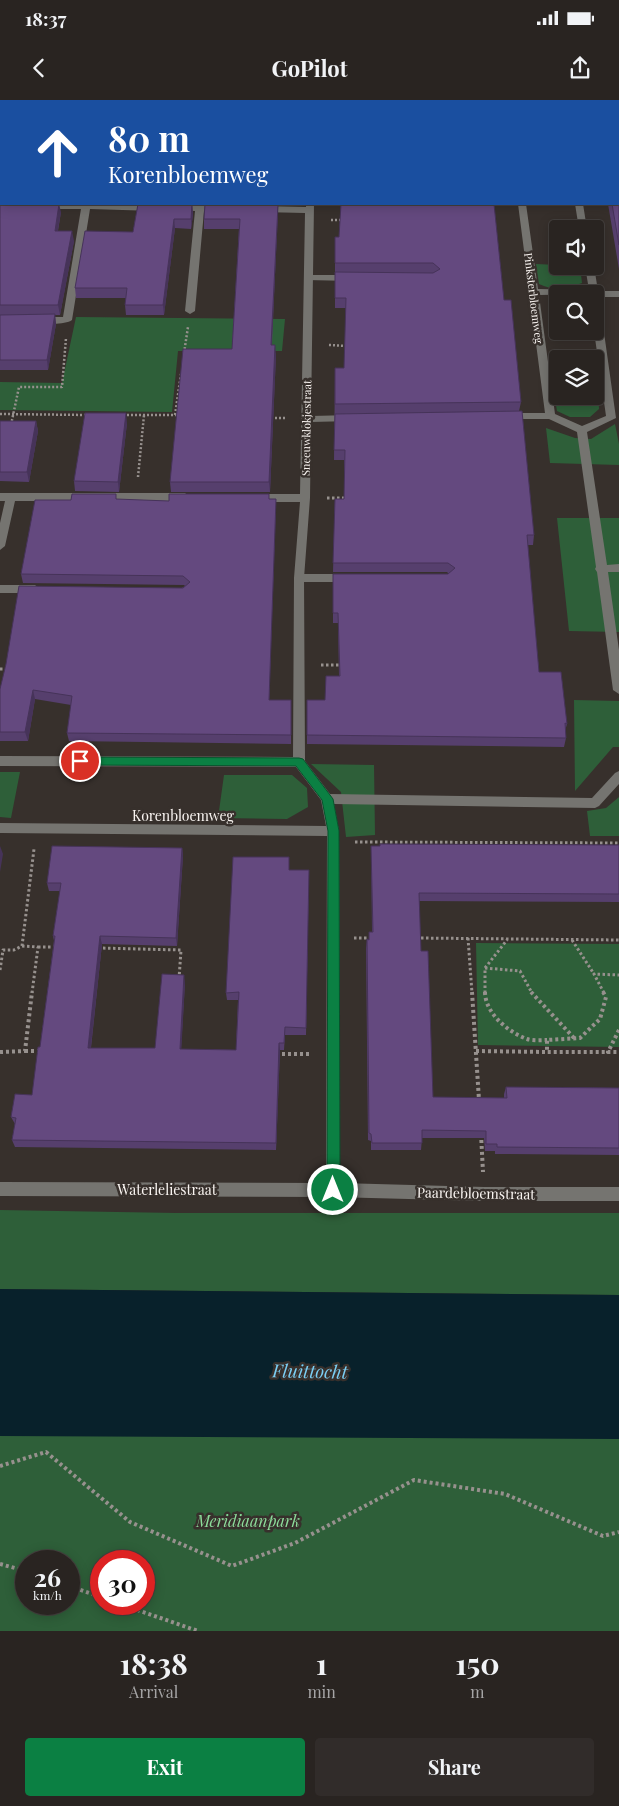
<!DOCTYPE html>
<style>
body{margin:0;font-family:"Playfair Display",serif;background:#312c2a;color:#f1f3f6;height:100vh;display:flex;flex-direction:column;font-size:19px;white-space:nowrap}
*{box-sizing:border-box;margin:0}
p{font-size:16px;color:#a5a4a5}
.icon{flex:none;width:28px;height:28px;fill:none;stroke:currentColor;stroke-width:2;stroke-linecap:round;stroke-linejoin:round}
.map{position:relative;height:1531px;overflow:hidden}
.side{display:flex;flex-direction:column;background:#292421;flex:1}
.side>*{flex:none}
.banner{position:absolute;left:0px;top:0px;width:620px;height:105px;box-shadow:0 2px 12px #0003,0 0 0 1px #45413f;background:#1a4fa0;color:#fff;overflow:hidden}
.fabs{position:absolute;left:549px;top:120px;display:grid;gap:10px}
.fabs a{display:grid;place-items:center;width:55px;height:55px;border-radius:5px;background:#292421;box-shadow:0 2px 12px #0003,0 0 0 1px #45413f;font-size:25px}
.speed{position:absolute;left:15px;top:1450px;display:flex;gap:10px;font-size:25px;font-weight:700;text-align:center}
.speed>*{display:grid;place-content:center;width:65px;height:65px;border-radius:50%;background:#292421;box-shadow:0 2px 12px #0003,0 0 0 1px #45413f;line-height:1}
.speed small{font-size:12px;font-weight:400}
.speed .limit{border:8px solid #d22;background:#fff;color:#111}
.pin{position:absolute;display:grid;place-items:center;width:42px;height:42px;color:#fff;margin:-21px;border:2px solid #fff;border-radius:50%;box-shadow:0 1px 5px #0007}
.me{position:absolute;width:55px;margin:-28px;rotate:0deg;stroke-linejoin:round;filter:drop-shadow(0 0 4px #0008)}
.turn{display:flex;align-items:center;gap:18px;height:105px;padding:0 25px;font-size:22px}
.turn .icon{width:65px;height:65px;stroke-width:2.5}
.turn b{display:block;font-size:35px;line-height:42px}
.eta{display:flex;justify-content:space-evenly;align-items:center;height:85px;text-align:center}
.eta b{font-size:30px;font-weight:700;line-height:35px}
.primary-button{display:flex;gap:10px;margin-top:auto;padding:10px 25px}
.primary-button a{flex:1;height:58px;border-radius:5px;background:#0b8043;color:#fff;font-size:20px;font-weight:700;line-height:58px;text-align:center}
.primary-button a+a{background:#312c2a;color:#f1f3f6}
.status{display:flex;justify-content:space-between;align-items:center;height:35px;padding:0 25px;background:#292421;direction:ltr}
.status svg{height:14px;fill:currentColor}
header{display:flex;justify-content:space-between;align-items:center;height:65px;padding:0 25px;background:#292421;font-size:22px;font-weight:700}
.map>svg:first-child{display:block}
</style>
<div class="status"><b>18:37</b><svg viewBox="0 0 49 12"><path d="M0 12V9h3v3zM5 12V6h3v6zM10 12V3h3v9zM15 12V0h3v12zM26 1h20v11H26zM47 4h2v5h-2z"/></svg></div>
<header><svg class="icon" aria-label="back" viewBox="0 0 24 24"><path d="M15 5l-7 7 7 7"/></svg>GoPilot<svg class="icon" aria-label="share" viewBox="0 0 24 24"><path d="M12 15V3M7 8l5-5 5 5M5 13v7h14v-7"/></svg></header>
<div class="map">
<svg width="619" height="1531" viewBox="0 0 619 1531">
<rect width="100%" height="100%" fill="#37302c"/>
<!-- green -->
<path fill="#2e5f39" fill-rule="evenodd" d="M0 0H525V1H1V24Z
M536 164 580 166 582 183C567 189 554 191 539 184Z
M76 217 285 219 282 251H178L172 312 0 310V282L62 283Z
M553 287H557L558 296H595V288H598L599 309 590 317H570L557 311Z
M615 324 619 344V365L550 363 546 328 575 338 591 339Z
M557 418H619V532L569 531Z
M574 600 619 601V647H613L575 691Z
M311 664 374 665 375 735 346 737 341 692Z
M0 672H20L11 718 0 717Z
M224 675H292L307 688 308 707 287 719 218 718Z
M619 697V736H590L587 711 606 708Z
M476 843 619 844V947L478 945Z
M0 1110 176 1113H619V1195L0 1189Z
M0 1306 619 1312V1531H0ZM26 1461H69V1504H26ZM101 1461H144V1504H101Z"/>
<!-- water -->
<path fill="#08212b" d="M0 1189 619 1195V1339L0 1336Z"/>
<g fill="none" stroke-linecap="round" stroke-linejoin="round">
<!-- path-far2 -->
<path stroke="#97918e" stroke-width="2.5" stroke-dasharray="2 2" stroke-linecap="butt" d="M331 120H344
M329 245 348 246
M184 253 188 227
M0 314 87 315
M123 315H179
M175 315 181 274
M271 318H287
M11 325 19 287H62L66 238
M138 377 144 315"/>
<!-- path-far1 -->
<path stroke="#97918e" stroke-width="3" stroke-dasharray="2.5 2.5" stroke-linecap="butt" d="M327 398H348
M321 565H343
M0 569H9
M355 742 619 743
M354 838H373
M416 838 619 840
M468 838 472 893
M572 840 594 874
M22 846 38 847 32 893
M38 847H57
M98 848 181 850 179 879
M485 868 507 840
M0 870 3 850H14L22 846 34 749
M485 893V868L520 871 532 893
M604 893 594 874 619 875"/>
<!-- path -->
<path stroke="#97918e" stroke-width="4" stroke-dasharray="3 3" stroke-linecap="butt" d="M472 892 479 1000
M485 892C485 913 508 932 527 939 533 941 541 940 547 940
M531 892 574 938
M603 892 606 897 600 919 580 938 547 940V952H608
M619 930 608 952H619
M25 951H40
M476 951 547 952
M0 952 25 951 32 892
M276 954H310
M481 1034 483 1072
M0 1366 46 1352 130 1422 232 1466 295 1443 414 1380 505 1394 603 1436 619 1432
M0 1464 26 1471
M69 1486 101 1497
M120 1504 198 1531"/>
<!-- pedestrian -->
<path fill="#757470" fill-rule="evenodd" d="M309 175H352L357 178 352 181 306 180 304 178Z
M299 474H349L354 478 349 482H299L294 478Z"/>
<!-- minor -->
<path fill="#757470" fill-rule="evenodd" d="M535 0H543V1H535Z
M44 104 155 105 159 108 155 111 90 109 72 220C65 225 42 225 35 220L40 217H63L81 109H45L41 106Z
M306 104H314L311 316 352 315 357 318 352 321 311 322 310 398 304 478 305 661 330 694 592 698 615 673 619 671V684L599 706 595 708 334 704 339 731 340 1083 484 1087H619V1101H484L333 1097 0 1096V1082L326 1083 327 736 0 733V723L326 726 321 700 296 667 0 666V656L293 657 294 478 300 402H252L247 398 252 394H300L305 113 262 112 258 109 262 106 306 107Z
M518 104H526L538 189 589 190 585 166H594L598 191H619V197H595V194L539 195 555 314 582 326 606 316 594 231 595 201 600 204 616 318 587 332 607 465 619 464V472H608L619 550V594L613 590 597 472 595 469 596 467 577 332 549 319H507L502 316 507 313H545Z
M575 104H583L587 129H579Z
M177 105 220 106 224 109 220 112 204 111 195 211 190 214 185 211 195 111 174 110V106Z
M0 393H185L190 397 185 401H15L5 446 0 450V423L5 401H0Z
M0 485H35L40 489 35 493H0Z"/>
</g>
<!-- wall -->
<path fill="#563f6d" d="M409 0H477V1H409Z
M1 40V104L61 112 58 131 74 141 60 215H55L56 224 48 270H0V46Z
M619 80V169L608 104H619Z
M138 104H279V105H278L272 245 276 255 270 392H171L170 382 232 249 239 129H204V119L205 104H192L193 114 191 129 175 128 164 215H126L125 205 126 198H76L75 188 133 132Z
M341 104 504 200 521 302 519 311 534 435 533 445H527L539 572 567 624 565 631 566 638 564 647 307 644V600H325L339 576 338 523H333V474H449L447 472H333L335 399H344V360H334L335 268H344L346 208H335V137H339Z
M0 321H36L38 331 29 382 0 381Z
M127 323 119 392 75 391 74 381Z
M276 399 269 600H291V644L69 641 67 633 71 605 35 599 28 641H0V589L185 486 184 485 23 483 21 474 71 400H117L169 401Z
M619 745V802L419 801 421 851 433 997 504 998V994L506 987 619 988V1055L495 1054V1051H485L484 1038H422L421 1050H371V1041L368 1040 366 848 367 839 369 840V832H372L371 746Z
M182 748 183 756 177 846 102 844 91 948H155L185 883 181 949 236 950 238 900H227L226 893 289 770H309L306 935H285L284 950H280L276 1050 15 1047 12 1040 15 1024 11 1017 32 995 40 947 54 841 53 836 60 791H49L47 783Z"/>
<!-- shaded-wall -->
<path fill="#463359" d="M59 104 61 112 56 141 55 131Z
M192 104 193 114 191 129V119Z
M278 105V115L271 255V245Z
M174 119 175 128 164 215 163 205Z
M72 131 74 141 60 215 58 205Z
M55 214 56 224 48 270 47 260Z
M275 245 276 255 270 392 269 382Z
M126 313 127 323 119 392 118 382Z
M36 321 38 331 29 382 27 372Z
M276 399V408L269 609V600Z
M33 590 35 599 28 641 25 632Z
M0 746 3 754 0 772Z
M182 748 183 756 177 846 176 838Z
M100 836 102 844 90 955 88 948Z
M184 875 185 883 181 956 180 949Z
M279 943 280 950 276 1050V1043Z"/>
<!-- building -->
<path fill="#64497f" stroke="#463359" d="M1 40V92H0V46Z
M619 80V145L612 104H619Z
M0 102H1V104H59L55 131H72L58 205H0Z
M138 104H192L191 119H174L163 205H125L127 188H75L85 131 133 132Z
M205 104 278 105 271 245H275L269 382H170L183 249H232L240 119H204Z
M341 104H494L504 200H511L521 302 335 304V268H344L346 198H335V172L433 173 440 169 433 163H335V137H339Z
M55 214 47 260H0V215Z
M522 311 534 435H527L539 572H561L567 624 565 623 566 638 307 635V600H325L326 576H340L338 513H333V474H448L455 468 448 463H333L335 399H344L345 350H334L335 314Z
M85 313H126L118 382 74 381Z
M0 321H36L27 372H0Z
M72 394H116V399L169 401V394H269V399H276L269 600H291V635L67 633 72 596 33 590 25 632H0V589L6 564 19 486 183 488 190 482 183 476 21 474 35 400H71Z
M380 744 619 745V794L419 793 421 851H428L433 997 507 998 506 987 619 988V1048L497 1047V1044H486V1031L422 1030V1043H372L371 1034 369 1033 367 839 369 840V832H373L371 746H380Z
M52 746 182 748 176 838 100 836 88 948H155L162 874 184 875 180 949 236 950 239 892 226 893 233 757H289V770H309L306 928 285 927 284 943H279L276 1043 12 1040 16 1018 11 1017 15 994 32 995 38 947H40L55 836H53L61 783H47Z"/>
<!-- route -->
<path fill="#0b8043" stroke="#07532c" d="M80 657 299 658 303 659 333 699 339 731 340 1090 338 1094 333 1096 329 1094 327 1090 328 731 322 700 296 666 80 665 74 661Z"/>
<g text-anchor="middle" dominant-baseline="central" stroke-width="5" stroke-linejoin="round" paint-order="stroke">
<!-- far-street labels -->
<g font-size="11" fill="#f9f4f1" stroke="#37302c">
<text transform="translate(534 198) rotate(83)">Pinksterbloemweg</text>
<text transform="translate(306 328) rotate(-89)">Sneeuwklokjestraat</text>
</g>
<!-- street labels -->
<g font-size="14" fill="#f9f4f1" stroke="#37302c">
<text x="183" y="715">Korenbloemweg</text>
<text x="167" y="1089">Waterleliestraat</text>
<text transform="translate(476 1093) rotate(1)">Paardebloemstraat</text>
</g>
<!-- near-park labels -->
<g font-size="16" font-style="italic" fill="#8ddd9b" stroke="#37302c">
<text x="248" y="1420">Meridiaanpark</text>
</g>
<!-- near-water labels -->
<g font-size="18" font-style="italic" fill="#7bcef3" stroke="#37302c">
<text transform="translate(310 1271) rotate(1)">Fluittocht</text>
</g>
</g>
</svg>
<div class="fabs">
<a><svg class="icon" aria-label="sound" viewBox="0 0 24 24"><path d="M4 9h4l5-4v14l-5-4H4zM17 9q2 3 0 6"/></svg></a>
<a><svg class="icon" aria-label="search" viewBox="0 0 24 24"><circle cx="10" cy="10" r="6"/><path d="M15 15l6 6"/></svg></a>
<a><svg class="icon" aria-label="layers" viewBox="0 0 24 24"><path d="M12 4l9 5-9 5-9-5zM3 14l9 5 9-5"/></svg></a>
</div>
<div class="speed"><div>26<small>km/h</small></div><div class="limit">30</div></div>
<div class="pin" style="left:80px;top:661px;background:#d93025"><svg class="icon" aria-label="arrive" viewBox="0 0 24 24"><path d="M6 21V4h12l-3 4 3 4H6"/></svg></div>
<svg class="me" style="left:333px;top:1090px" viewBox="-20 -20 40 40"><circle r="17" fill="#0b8043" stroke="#fff" stroke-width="3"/><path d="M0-11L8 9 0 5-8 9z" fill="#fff"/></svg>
<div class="banner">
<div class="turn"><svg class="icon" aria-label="ahead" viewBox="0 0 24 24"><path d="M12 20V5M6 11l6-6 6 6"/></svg><div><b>80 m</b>Korenbloemweg</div></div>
</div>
</div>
<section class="side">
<div class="eta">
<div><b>18:38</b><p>Arrival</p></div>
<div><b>1</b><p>min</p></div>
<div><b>150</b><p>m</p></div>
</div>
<div class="primary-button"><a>Exit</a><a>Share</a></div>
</section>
